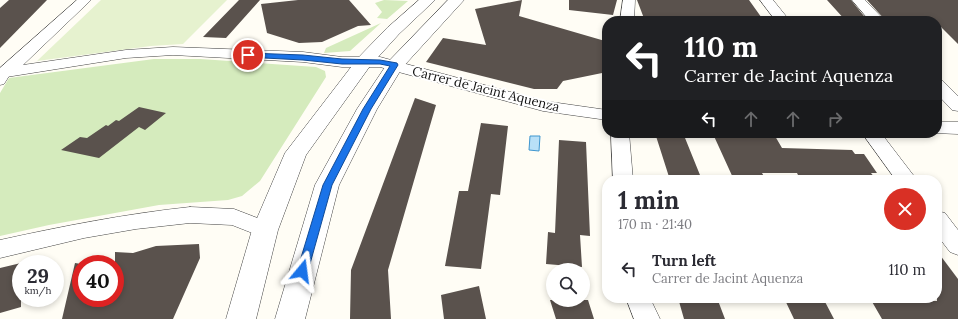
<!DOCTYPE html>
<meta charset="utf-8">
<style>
body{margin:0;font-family:Lora,serif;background:#f2f2f3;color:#2b2b33;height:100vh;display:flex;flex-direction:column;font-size:15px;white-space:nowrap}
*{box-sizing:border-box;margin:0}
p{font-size:13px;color:#7c7c81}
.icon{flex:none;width:22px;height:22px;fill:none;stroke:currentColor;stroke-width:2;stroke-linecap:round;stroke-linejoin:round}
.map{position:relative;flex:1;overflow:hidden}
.side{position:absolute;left:602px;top:175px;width:340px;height:128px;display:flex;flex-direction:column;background:#fff;border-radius:16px;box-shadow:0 2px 6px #0003}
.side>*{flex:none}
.hud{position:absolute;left:602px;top:16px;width:340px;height:122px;border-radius:16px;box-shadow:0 2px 6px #0003;background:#202124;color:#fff;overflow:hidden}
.buttons{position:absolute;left:546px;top:263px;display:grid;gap:8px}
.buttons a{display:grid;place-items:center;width:44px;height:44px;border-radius:50%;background:#fff;box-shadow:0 2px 6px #0003;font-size:20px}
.speed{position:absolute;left:12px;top:255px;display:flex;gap:8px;font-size:20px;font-weight:700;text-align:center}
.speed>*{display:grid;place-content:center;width:52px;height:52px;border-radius:50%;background:#fff;box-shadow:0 2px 6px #0003;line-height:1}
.speed small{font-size:10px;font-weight:400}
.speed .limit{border:6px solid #d22;background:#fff;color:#111}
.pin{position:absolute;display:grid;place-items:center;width:34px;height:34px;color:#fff;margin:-17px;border:2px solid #fff;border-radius:50%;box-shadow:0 1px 4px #0007}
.me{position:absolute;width:44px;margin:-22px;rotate:16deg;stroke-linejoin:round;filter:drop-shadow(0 0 3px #0008)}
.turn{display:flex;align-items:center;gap:14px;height:84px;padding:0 16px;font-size:18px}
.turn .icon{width:52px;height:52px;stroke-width:2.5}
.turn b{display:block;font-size:28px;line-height:34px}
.lanes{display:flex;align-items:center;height:38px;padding:0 16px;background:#0003;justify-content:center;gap:20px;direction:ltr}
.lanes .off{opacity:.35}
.round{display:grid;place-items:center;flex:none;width:42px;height:42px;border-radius:21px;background:#f2f2f3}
.overview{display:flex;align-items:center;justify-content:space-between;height:68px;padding:0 16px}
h1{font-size:24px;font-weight:700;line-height:30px}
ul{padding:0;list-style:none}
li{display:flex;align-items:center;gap:12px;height:52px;padding:0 16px}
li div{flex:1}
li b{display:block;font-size:15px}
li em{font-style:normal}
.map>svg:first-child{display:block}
</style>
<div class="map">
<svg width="958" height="319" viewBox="0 0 958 319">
<rect width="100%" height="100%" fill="#fffdf5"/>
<!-- green -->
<path fill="#d5ebbd" d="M384 0 408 1 387 19 377 18 382 12 375 3Z
M381 23 350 51 324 53 326 48Z
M154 59H200L316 67 325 71 326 77 260 181 242 196 228 200 159 205 49 225 0 236V93L9 78Z"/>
<!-- pitch -->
<path fill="#e6f2cf" d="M101 0H227L183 44 151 46 37 61Z"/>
<!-- water -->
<path fill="#b9e0f7" stroke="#3f96cf" d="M530 136H540L539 151 529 150Z"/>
<!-- building -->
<path fill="#5a524d" d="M9 0H47L0 48V8Z
M239 0H260L226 38 203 37Z
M298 0H349L371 25 358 26 322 42 299 43 267 33 261 4Z
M522 0 519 16 605 41 607 52V72L563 81 557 89H534L426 62 443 38 486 45 475 9Z
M569 0H617L613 15 569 10Z
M637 0H749L764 21H645Z
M827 0H851L868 21H846Z
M867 0H958V44L937 23V21H886Z
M415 98 436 105 388 270 391 319H350L351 270Z
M139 107 166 113 145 130 139 127 99 158 61 150 80 137 87 138 106 125 108 126 116 120 119 121Z
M481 123 508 126 500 195 491 194 481 269 445 266 459 191H468Z
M655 133H683L702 180H670Z
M713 134 775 136 782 148 852 150 855 154H864L877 173H871L875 178 799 177 797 173H762L766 180H734Z
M559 140 586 142 590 236 580 235 582 267 546 264 548 232 555 233Z
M199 244 200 258 173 319H62L75 263 81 264V298H115V252L133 253 156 246Z
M937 251 958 279V319H882L871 300 937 301Z
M21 263V307L0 313V268Z
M479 286 486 319H444L441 295Z
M678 298H717L725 319H684Z
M784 298H823L834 319H794Z
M550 300H588L594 319H556Z"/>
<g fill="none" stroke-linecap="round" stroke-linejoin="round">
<!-- pedestrian casing -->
<g stroke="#444" stroke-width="1">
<path id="pedestrian" d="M5 70 9 71 11 73 4 84 0 85V72Z"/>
</g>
<!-- minor casing -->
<g stroke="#444" stroke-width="1">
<path id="minor" d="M77 0H91L23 65 126 50 173 47 303 52 342 57H380L544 101 607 110V120L543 111 380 67H342L303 62 173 55 126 58 0 78V68Z
M623 0H635L634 21H620Z
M760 0H773L790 21H776Z
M852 0H865L885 21H870Z
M937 79 943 81 958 96V111L952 110 937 94Z
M937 122H958V134L934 133H937Z
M611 133H629L633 180H613Z
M862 133H881L917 180H896Z
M190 207 234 209 273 224 276 230 273 236 265 238 232 225 190 223 136 229 84 238 0 258V240C64 226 125 214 190 207Z
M937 211 945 213 958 230V255L950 252 937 235Z
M626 298H650L660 319H634Z"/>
</g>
<!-- tertiary casing -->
<g stroke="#444" stroke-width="1">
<path id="tertiary" d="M419 0H435L399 34 370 66 306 155 278 230 256 319H226L252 230 285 153 358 58 387 28Z
M448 0H464L402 68 377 109 339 185 305 319H275L315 185 357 109 389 61Z"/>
</g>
<!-- pedestrian -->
<use href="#pedestrian" fill="#fff" fill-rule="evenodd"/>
<!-- minor -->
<use href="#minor" fill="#fff" fill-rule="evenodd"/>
<!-- tertiary -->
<use href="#tertiary" fill="#fff" fill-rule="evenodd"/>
</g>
<!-- route -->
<path fill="#1a73e8" stroke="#114b97" d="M248 53 303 55 342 59 380 60 397 63 398 65 371 109 332 185 308 271 306 274 302 276 299 274 297 271 323 185 363 109 390 66 380 64H342L303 60 245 57V54Z"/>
<g text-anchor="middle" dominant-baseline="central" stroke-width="4" stroke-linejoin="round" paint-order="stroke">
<!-- street labels -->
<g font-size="13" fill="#111" stroke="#fff">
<text transform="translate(486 89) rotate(14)">Carrer de Jacint Aquenza</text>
</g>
</g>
</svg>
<div class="buttons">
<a><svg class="icon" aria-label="search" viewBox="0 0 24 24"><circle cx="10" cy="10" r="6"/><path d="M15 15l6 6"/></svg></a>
</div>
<div class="speed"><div>29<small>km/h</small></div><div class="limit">40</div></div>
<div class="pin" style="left:248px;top:55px;background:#d93025"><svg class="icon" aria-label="arrive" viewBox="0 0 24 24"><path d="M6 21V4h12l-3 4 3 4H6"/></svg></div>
<svg class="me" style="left:302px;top:271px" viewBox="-20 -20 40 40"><path d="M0-17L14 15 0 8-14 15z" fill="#1a73e8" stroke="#fff" stroke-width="4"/></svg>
<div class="hud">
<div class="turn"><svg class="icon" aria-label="left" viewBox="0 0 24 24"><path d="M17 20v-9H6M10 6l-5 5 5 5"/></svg><div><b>110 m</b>Carrer de Jacint Aquenza</div></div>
<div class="lanes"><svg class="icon" aria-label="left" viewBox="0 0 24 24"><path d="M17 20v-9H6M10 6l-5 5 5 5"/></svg><svg class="icon off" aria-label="ahead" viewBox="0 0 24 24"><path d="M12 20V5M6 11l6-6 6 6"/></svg><svg class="icon off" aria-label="ahead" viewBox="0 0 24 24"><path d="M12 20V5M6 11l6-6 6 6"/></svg><svg class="icon off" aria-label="right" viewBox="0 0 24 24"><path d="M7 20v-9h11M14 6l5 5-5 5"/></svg></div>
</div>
<section class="side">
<div class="overview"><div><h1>1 min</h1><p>170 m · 21:40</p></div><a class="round" style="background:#d93025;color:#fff"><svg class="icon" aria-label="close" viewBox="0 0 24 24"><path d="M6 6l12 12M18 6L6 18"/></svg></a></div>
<ul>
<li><svg class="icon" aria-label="left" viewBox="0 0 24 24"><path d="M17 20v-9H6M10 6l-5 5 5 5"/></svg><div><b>Turn left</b><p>Carrer de Jacint Aquenza</p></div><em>110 m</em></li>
</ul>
</section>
</div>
